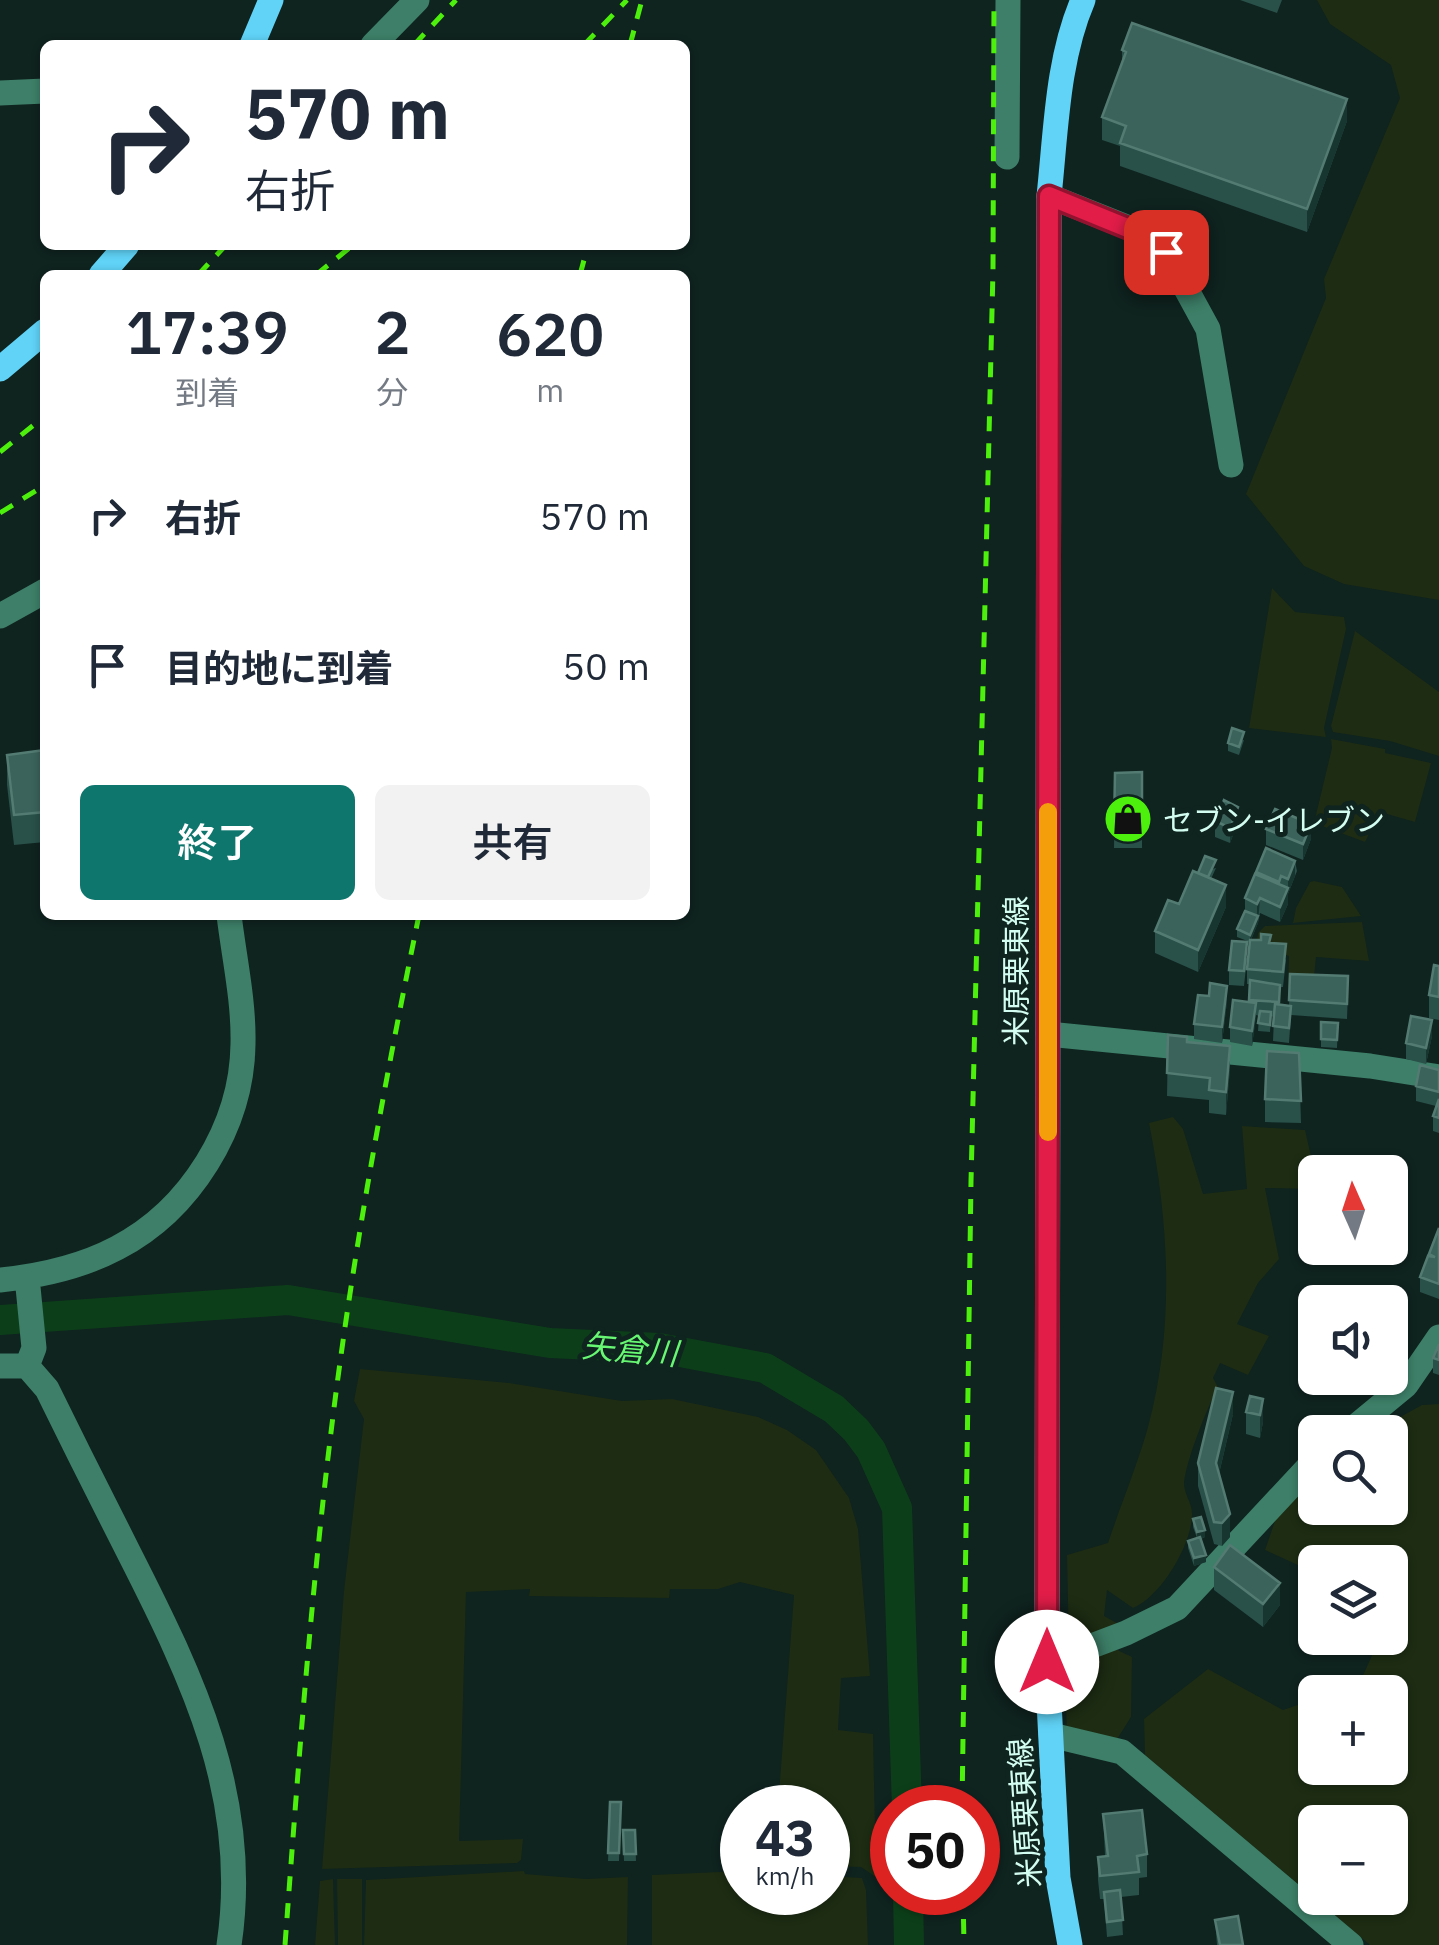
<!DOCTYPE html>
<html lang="ja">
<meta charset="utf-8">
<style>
body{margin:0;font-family:"IBM Plex Sans","Noto Sans JP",sans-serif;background:#f2f2f3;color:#1f2937;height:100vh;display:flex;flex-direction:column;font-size:38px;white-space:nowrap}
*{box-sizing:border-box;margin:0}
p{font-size:32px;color:#747a83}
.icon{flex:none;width:55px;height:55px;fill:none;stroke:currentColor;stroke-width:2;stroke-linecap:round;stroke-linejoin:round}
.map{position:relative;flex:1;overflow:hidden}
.sheet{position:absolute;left:40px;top:270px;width:650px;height:650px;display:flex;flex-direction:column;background:#fff;border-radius:15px;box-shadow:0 2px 8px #0004}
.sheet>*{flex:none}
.banner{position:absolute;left:40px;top:40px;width:650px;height:210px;border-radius:15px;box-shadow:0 2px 8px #0004;background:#fff;color:#1f2937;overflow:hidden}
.needle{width:65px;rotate:357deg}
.buttons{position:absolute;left:1298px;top:1155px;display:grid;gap:20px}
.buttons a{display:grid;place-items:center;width:110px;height:110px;border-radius:15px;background:#fff;box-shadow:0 2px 8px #0004;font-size:50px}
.speed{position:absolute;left:720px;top:1785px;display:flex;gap:20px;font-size:50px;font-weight:700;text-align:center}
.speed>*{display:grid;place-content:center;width:130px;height:130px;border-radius:50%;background:#fff;box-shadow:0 2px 8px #0004;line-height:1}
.speed small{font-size:25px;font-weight:400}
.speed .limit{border:15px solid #d22;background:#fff;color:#111}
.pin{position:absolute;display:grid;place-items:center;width:85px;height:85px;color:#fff;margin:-42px;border-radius:20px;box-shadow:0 5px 15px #0006}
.me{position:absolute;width:110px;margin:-55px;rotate:0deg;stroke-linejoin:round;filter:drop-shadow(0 0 8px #0008)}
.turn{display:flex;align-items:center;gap:35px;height:210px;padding:0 40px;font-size:45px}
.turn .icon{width:130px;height:130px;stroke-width:2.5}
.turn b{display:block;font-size:70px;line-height:85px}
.eta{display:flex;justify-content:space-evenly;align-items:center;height:170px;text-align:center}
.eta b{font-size:60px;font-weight:600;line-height:70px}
.button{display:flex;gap:20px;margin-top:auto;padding:20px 40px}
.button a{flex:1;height:115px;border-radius:15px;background:#0f766e;color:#fff;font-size:40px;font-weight:600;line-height:115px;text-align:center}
.button a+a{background:#f2f2f3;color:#1f2937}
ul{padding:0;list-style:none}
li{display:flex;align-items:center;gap:30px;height:150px;padding:0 40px}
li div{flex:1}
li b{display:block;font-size:38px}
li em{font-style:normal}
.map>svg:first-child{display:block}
</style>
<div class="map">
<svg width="1439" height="1945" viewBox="0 0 1439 1945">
<rect width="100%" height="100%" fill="#0f231f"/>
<!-- green -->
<path fill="#1d2c13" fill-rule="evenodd" d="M1317 0H1439V600L1344 584 1304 566 1246 494 1326 298 1324 279 1400 98 1391 65 1330 24Z
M1272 588 1295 612 1344 617 1346 629 1324 728 1326 737 1249 728Z
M1355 631 1439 692V756L1390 741 1333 732 1331 726Z
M1331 739 1385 749V753L1431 763 1415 822 1380 812 1365 842 1314 823 1332 748Z
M1314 881 1342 887 1361 916 1293 923 1296 908 1310 882Z
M1362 922 1369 961 1316 957 1313 987H1288L1289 956 1256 947 1258 933 1265 926Z
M1173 1117 1183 1129 1203 1194 1247 1189 1242 1126 1305 1130 1315 1174V1189L1265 1188 1279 1259 1258 1283 1237 1324 1269 1336 1248 1375 1220 1363 1213 1378 1218 1387C1207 1408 1186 1461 1184 1483 1184 1494 1192 1503 1192 1513 1193 1543 1161 1597 1133 1608L1107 1590 1104 1616 1124 1627 1069 1649 1067 1555 1108 1543C1121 1504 1137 1466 1148 1427 1175 1327 1169 1223 1149 1123Z
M360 1369 509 1383 622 1401 672 1399 758 1417 787 1430 816 1450 849 1498 858 1529 870 1676 841 1678 838 1730 873 1734 876 1877 861 1867 828 1866V1808L778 1807 794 1595 740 1582 718 1589H670L669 1598 529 1596 530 1589 466 1592 459 1841 523 1839 521 1860 517 1863 322 1869 344 1591 364 1419 354 1401Z
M1439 1404V1945H1370L1145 1755 1144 1719 1208 1669 1283 1710 1315 1699V1768H1390V1692H1332L1360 1682 1380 1638H1390V1562H1315V1573L1265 1550 1276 1518 1315 1478V1508H1390V1432H1373L1422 1405ZM1315 1822H1390V1898H1315Z
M1113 1648 1132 1657 1131 1717 1114 1744 1067 1735 1065 1668Z
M524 1871 525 1874 586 1879 628 1877 627 1945H364L366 1880Z
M742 1871V1892H828V1876L862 1878 866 1890 868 1945H652V1875Z
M333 1879 335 1945H315L320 1881Z
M337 1879H362V1945H338Z"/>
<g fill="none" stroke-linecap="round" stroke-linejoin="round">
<!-- river -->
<path stroke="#0c3f19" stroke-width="30" d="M0 1320 288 1300 550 1343 659 1348 765 1368 834 1409 856 1430 871 1450 897 1508 907 1808
M908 1892 909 1945"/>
<!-- minor -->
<path stroke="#3d7f68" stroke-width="25" d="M373 45 417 0
M0 93 45 91
M1007 157 1008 0
M1049 196 1142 233 1166 252 1208 329 1231 465
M0 616 45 591
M1048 1034 1370 1066 1439 1077
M0 1280C40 1276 81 1267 117 1248 190 1210 242 1127 243 1044 244 1001 234 957 229 915
M0 1366H27L47 1389C74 1444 101 1498 129 1553 193 1679 251 1798 229 1945
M27 1366 34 1348 27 1277
M1349 1432 1406 1385 1439 1337
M1047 1663 1126 1633 1177 1608 1315 1460
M1051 1735 1122 1752 1351 1945"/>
<!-- major -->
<path stroke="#60d3f7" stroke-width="25" d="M252 45 271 0
M101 275 127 245
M0 369 45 331
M1070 1945 1058 1878 1047 1663 1049 196C1056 132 1057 60 1083 0"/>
<!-- rail -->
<path stroke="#4df00c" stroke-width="5" stroke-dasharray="15 12" stroke-linecap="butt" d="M414 45 456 0
M584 45 627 0
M630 45 642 0
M198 275 226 245
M316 275 353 245
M580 275 588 245
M0 452 45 416
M0 513 45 485
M962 1808 971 1182 993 270 994 0
M963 1892 964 1945
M285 1945C298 1769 311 1592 333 1416 354 1248 385 1081 419 915"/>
</g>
<!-- wall -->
<path fill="#295049" d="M1240 0H1282L1277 13Z
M1122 50 1347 121 1307 232 1120 166V146L1102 140V117L1122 63Z
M1244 740 1239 755 1228 751V743Z
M45 750V842L14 845 7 785V755Z
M1142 772V848H1114L1115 773Z
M1215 821 1238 822 1230 843 1215 837Z
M1266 829 1311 839 1303 860 1266 845Z
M1295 861 1297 871 1288 894V904L1280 922 1260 913 1258 923 1251 940 1271 943 1286 960 1283 987H1280L1279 1005 1289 1006 1290 974 1348 991 1347 1019 1291 1015 1289 1043 1273 1041 1274 1017 1271 1016 1270 1032 1258 1031 1259 1016 1256 1015 1252 1046 1230 1042V1027L1249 1002 1250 984H1247V969L1250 942 1237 937V929L1245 911V898L1256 872Z
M1216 868 1211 879 1226 907 1198 972 1155 953V931L1179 904 1198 873Z
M1247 958 1244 986 1229 985V970Z
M1439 966V1020L1429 1018V995Z
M1227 1001 1222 1043 1194 1039V1024Z
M1321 1022 1338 1023 1337 1048 1321 1047Z
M1168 1035 1187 1042 1230 1068 1226 1115 1209 1113V1100L1167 1096Z
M1432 1036 1426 1064 1406 1059V1043Z
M1299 1053 1301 1123 1265 1122V1099Z
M1439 1070V1133L1433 1131V1116L1436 1106 1416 1101V1086Z
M1439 1228V1299L1420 1292V1277Z
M1439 1344V1375L1433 1373V1358Z
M1402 1373 1393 1389 1382 1383V1378H1390Z
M1263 1399V1422L1260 1438 1246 1434V1412Z
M1233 1414 1219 1474 1230 1537 1222 1546 1214 1544 1198 1486V1463Z
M1193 1519 1205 1537 1201 1539 1206 1562 1194 1566 1188 1548V1541L1197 1538 1193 1527Z
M1214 1567 1280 1605 1263 1627 1214 1590Z
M610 1802H621L619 1861H608Z
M1103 1814 1147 1854V1877L1139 1878V1895L1121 1897 1123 1935 1107 1937 1104 1899H1100L1098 1880V1857L1105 1856Z
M623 1830H635L636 1861H624Z
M1215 1920 1243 1945H1217Z"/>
<!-- shaded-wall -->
<path fill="#173630" d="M1347 99V121L1307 232V209Z
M1238 807V822L1230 843V828Z
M1311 824V839L1303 860V844Z
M1295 861V876L1288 894V879Z
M1226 885V907L1198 972V950Z
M1288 888V904L1280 922V907Z
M1260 898 1258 923 1250 942V935L1257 917V904Z
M1227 986V1001L1222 1043V1027Z
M1256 1003V1018L1252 1046V1031Z
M1432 1020V1036L1426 1064V1048Z
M1230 1046V1068L1226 1115V1092Z
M1402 1365V1373L1393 1389V1382Z
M1233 1392V1414L1216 1486V1463Z
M1263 1399V1422L1260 1438V1415Z
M1230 1514V1537L1222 1546V1523Z
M1205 1530V1537L1197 1540V1532Z
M1206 1555V1562L1194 1566V1558Z
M1280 1583V1605L1263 1627V1604Z"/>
<!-- building -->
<path fill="#3b635b" stroke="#537b72" stroke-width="2.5" d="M1132 23 1347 99 1307 209 1120 143 1126 126 1102 117 1126 52 1122 50Z
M1232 728 1244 732 1239 747 1228 743Z
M45 750V812L14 815 7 755Z
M1142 772V825L1114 826 1115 773Z
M1224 800 1238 807 1230 828 1215 821Z
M1275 809 1311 824 1303 844 1266 829Z
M1266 848 1295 861 1288 879 1281 876 1279 882 1256 872Z
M1205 856 1216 860 1208 877 1198 873Z
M1193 871 1226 885 1198 950 1155 931 1168 900 1179 904Z
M1255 874 1288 888 1280 907 1260 898 1257 904 1245 898Z
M1245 911 1258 916 1250 935 1237 929Z
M1261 934 1271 935 1269 943 1286 944 1283 972 1247 969 1250 940H1261Z
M1232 941 1247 942 1244 971 1229 970Z
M1434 965 1439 966V997L1429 995Z
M1290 974 1348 976 1347 1004 1289 1000Z
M1250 980 1280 985 1279 1002 1249 1000Z
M1210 983 1227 986 1222 1027 1194 1024 1198 995 1209 996Z
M1233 1000 1256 1003 1252 1031 1230 1027Z
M1275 1004 1291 1006 1289 1028 1273 1026Z
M1260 1011 1271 1012 1270 1025 1258 1023Z
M1411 1016 1432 1020 1426 1048 1406 1043Z
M1321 1022 1338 1023 1337 1040 1321 1039Z
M1168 1035 1187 1037V1042L1230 1046 1226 1092 1209 1090 1210 1078 1167 1073Z
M1267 1051 1299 1053 1301 1101 1265 1099Z
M1420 1065 1439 1070V1092L1416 1086Z
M1439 1099V1118L1433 1116Z
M1439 1228V1284L1420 1277 1428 1256 1435 1257 1429 1254Z
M1439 1344V1360L1433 1358Z
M1392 1359 1402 1365 1393 1382 1386 1378H1390V1363Z
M1216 1388 1233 1392 1216 1463 1230 1514 1222 1523 1214 1522 1198 1463Z
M1250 1396 1263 1399 1260 1415 1246 1412Z
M1201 1517 1205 1530 1197 1532 1193 1519Z
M1200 1537 1206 1555 1194 1558 1188 1541Z
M1230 1545 1280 1583 1263 1604 1214 1567Z
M610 1802H621L619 1853H608Z
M1142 1810 1147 1854 1137 1856 1139 1872 1100 1876 1098 1857 1108 1856 1103 1814Z
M623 1830H635L636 1854H624Z
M1120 1890 1123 1920 1107 1922 1104 1892Z
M1238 1916 1243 1945H1220L1215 1920Z"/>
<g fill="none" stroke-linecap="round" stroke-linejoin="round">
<!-- route casing -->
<g stroke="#92132f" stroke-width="25">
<path id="route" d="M1047 1662 1049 196 1142 234 1166 252"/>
</g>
<!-- route -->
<use href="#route" stroke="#e11d48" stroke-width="18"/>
<!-- slow -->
<path stroke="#f59e0b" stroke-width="18" d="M1048 1132V812"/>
</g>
<!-- icons -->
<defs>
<g id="shop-disc" transform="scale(2.5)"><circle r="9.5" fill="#4df00c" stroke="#0f231f"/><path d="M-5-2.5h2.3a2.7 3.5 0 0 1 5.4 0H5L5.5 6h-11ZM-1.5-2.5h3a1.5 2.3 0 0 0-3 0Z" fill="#111"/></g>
</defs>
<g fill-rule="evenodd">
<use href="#shop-disc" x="1128" y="819"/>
</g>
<g text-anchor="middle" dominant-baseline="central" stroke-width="10" stroke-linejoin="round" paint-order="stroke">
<!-- poi labels -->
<g font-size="30" fill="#d3fdf1" stroke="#0f231f" text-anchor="start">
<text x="1163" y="819">セブン-イレブン</text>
</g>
<!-- street labels -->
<g font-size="30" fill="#d3fdf1" stroke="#0f231f">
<text transform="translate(1015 971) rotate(-90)">米原栗東線</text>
<text transform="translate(1024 1813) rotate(-94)">米原栗東線</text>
</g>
<!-- water labels -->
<g font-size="32" font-style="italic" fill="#67f772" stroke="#0f231f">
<text transform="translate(630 1349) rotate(5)">矢倉川</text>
</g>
</g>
</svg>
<div class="buttons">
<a><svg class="needle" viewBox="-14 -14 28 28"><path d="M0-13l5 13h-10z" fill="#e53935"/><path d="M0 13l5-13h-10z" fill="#747a83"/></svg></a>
<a><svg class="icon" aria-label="sound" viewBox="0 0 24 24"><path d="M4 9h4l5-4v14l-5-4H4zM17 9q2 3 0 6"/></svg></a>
<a><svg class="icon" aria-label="search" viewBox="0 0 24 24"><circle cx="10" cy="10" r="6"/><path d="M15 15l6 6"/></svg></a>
<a><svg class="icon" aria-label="layers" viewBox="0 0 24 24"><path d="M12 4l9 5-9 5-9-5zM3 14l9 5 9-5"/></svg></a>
<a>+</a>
<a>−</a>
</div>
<div class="speed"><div>43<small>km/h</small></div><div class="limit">50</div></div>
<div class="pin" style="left:1166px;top:252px;background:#d93025"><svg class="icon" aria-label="arrive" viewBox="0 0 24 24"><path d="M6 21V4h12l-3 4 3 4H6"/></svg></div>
<svg class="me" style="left:1047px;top:1662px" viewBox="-20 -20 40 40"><circle r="19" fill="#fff"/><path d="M0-13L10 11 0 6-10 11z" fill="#e11d48"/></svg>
<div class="banner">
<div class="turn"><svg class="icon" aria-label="right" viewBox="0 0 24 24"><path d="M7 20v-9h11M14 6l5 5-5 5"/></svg><div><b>570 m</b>右折</div></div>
</div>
<section class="sheet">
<div class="eta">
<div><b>17:39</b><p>到着</p></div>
<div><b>2</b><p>分</p></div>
<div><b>620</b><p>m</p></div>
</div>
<ul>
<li><svg class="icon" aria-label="right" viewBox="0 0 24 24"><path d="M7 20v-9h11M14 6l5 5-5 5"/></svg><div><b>右折</b></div><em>570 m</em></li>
<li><svg class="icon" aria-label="arrive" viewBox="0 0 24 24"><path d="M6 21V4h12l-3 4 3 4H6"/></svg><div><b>目的地に到着</b></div><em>50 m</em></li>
</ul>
<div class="button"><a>終了</a><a>共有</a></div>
</section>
</div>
